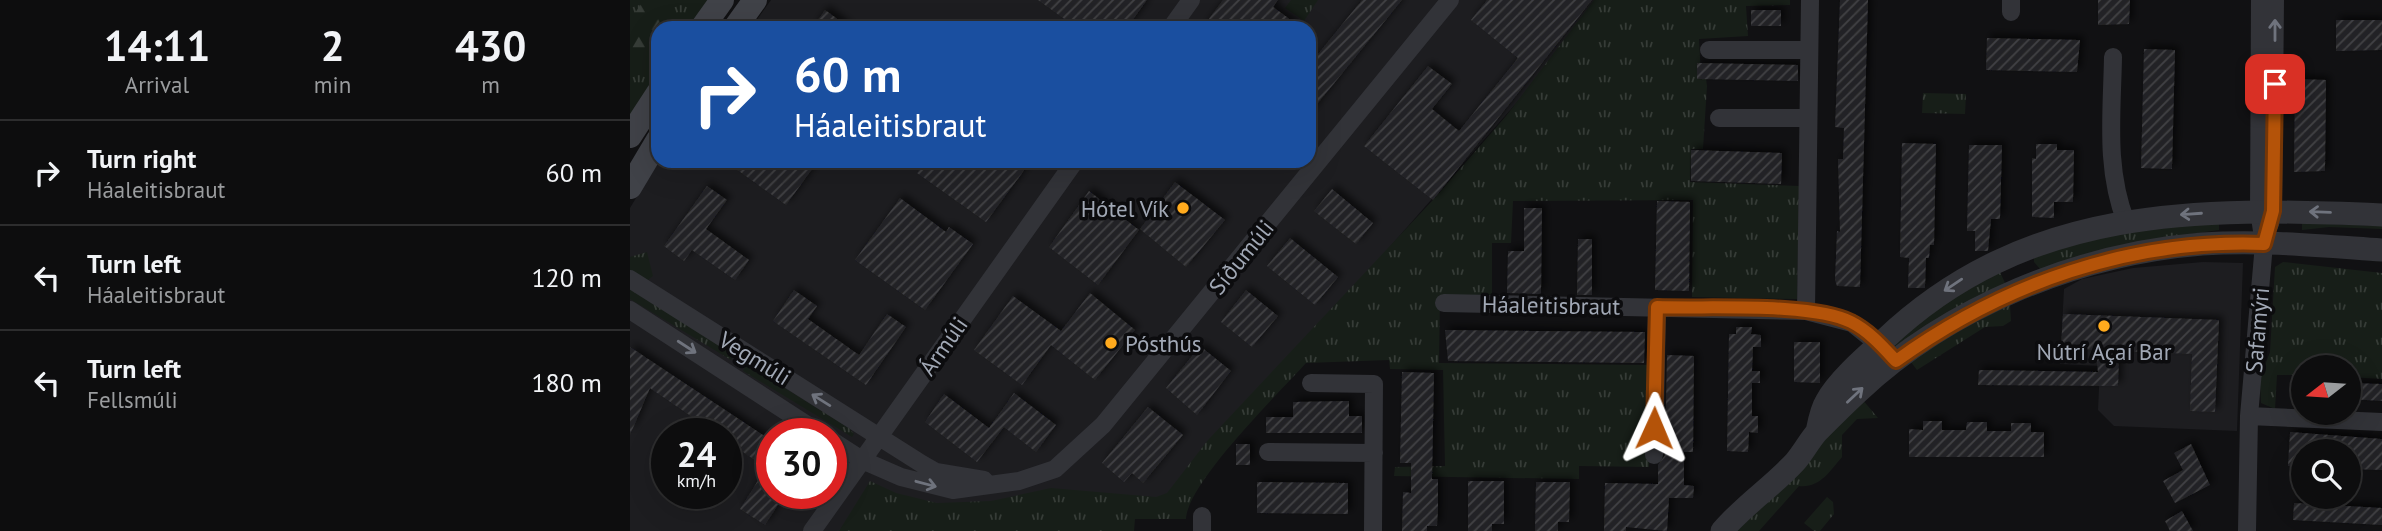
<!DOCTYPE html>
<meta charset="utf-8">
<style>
body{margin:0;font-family:"PT Sans",sans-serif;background:#161617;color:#f1f3f6;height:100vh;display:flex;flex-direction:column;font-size:26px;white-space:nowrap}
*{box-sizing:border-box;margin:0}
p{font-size:23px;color:#9a9c9e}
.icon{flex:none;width:38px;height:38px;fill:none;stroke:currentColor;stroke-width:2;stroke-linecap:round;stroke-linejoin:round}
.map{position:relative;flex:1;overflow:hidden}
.details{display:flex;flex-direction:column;background:#0d0d0e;width:630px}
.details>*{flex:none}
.banner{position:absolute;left:21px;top:21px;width:665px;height:147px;border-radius:21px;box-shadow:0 7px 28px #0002,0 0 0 2px #2d2d2e;background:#1a4fa0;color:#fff;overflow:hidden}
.needle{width:46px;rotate:253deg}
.tools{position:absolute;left:1661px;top:355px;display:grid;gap:14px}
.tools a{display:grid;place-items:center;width:70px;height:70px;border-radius:50%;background:#0d0d0e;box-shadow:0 7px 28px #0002,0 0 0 2px #2d2d2e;font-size:35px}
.speed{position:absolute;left:21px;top:418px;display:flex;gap:14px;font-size:35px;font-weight:700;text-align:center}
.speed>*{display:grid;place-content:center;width:91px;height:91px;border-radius:50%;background:#0d0d0e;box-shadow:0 7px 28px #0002,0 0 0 2px #2d2d2e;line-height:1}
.speed small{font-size:18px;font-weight:400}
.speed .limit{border:10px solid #d22;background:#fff;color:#111}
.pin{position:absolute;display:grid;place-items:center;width:60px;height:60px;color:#fff;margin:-30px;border-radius:14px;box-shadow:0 4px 10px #0006}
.me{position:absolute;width:77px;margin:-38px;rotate:1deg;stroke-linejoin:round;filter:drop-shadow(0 0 5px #0008)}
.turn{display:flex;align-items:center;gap:24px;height:147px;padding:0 28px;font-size:32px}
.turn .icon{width:91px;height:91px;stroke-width:2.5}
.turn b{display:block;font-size:49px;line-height:60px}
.eta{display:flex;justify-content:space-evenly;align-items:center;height:119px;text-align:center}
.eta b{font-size:42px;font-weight:600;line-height:49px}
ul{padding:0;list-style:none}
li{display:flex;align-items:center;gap:21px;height:105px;padding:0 28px;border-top:2px solid #2d2d2e}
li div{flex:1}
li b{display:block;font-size:26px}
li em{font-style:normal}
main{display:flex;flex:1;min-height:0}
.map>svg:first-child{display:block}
</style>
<main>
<section class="details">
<div class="eta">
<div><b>14:11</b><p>Arrival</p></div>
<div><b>2</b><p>min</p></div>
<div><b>430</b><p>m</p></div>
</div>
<ul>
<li><svg class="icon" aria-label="right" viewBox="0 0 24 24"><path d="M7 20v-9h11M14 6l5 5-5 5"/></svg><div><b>Turn right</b><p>Háaleitisbraut</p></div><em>60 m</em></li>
<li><svg class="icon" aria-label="left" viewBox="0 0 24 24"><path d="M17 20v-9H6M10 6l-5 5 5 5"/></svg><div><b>Turn left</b><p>Háaleitisbraut</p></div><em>120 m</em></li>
<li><svg class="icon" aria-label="left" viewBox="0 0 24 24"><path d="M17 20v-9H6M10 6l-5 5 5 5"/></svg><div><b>Turn left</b><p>Fellsmúli</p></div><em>180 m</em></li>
</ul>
</section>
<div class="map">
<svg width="1752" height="531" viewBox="0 0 1752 531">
<defs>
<pattern id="grass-tufts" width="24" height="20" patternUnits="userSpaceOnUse" patternTransform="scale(1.75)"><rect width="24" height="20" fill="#171e18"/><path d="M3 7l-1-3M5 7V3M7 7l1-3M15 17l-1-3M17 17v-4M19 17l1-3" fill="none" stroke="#363c37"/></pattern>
<pattern id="forest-firs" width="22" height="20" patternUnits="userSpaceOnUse" patternTransform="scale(1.75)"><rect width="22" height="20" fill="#171e18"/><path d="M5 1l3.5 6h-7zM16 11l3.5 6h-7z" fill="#363c37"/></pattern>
<pattern id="building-hatch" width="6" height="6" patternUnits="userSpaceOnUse" patternTransform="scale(1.75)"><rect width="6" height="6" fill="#242427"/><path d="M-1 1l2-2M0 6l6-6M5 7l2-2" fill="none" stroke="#414144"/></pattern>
<filter id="shadow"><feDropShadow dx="4" dy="-4" stdDeviation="3.5" flood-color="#0009"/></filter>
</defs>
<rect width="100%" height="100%" fill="#111113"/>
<!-- built -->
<path fill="#1d1d20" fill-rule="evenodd" d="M141 0H977L537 500 458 531H0V208L28 161H679V28H121ZM37 434H96V494H37ZM142 434H201V494H142Z
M1573 262 1613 263 1607 431 1484 426 1468 410 1470 366 1430 364 1434 289 1452 279 1503 268Z"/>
<!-- grass -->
<path fill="url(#grass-tufts)" d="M0 0H83L63 28H28V77L0 118Z
M661 0H688L674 21 655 8Z
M964 0H1160V5L1116 6 1118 36 1069 39 1071 77 1076 79 1077 86 1073 149H1061L1060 182 1169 186 1167 299 1062 297 1063 200 883 201 881 243H862V295L810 296 809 363 1021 365 1019 467 949 466V479L764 476 765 467 815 466 813 370 760 369 759 360 676 363C649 393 557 483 556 519H505L504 531H209L240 481 266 493 307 503 361 501 421 488 526 497 537 493 578 440 803 200 876 116Z
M1293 93 1336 94 1335 114 1292 113Z
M1589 219V230L1517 240 1411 270 1404 262V258L1456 239Z
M1672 223 1752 226V229L1699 227 1672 230Z
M17 252 23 276 18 280 0 270V257Z
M1653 262 1752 273V379L1719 377 1718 368H1673V375H1647L1645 409 1631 403 1630 379 1640 352 1645 267Z
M1369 270 1376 285 1267 349 1264 345 1266 334Z
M0 289 101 352 103 356 101 360 0 299Z
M1380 305 1381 321 1373 326 1355 327 1287 370 1278 358 1352 312Z
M116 364 219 428 224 434 222 437 113 371Z
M1232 399 1248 418 1227 419 1212 435V457C1199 472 1190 488 1169 486L1129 531H1105Z
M1197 497 1203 502 1204 514 1190 531H1184L1174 523Z"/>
<!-- forest -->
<path fill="url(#forest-firs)" d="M14 0H46L16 39 15 48 0 74V20Z"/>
<!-- building -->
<path fill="url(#building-hatch)" filter="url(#shadow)" d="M408 0H517L497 28H447Z
M593 0H648L643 7 672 28H572Z
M732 0H772L679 114V65Z
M857 0H962L803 200 734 146 798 66 822 84 802 109 829 131 888 58 841 20Z
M1210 0H1238L1230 287 1207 286 1205 280 1207 231 1210 232 1208 159H1213L1214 128 1205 127Z
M1468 0H1500L1499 24 1468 25Z
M195 10 220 28H182Z
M1121 10H1151V26H1121Z
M1706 20H1752V50L1706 51Z
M1357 38 1450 40 1447 72 1356 70Z
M1514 49 1545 50 1542 169 1511 168Z
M1067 63 1168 65V81L1067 79Z
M1665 79 1696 80 1695 171 1664 172Z
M1272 143 1306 144 1304 245H1300L1299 258H1296L1295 288H1278L1279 258 1270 257Z
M1406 144H1427V150H1444L1443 202H1424V218L1402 217V158L1406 159Z
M1339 145H1372L1370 219H1361L1358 251H1345V231H1337Z
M1061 150 1152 153 1151 184 1061 181Z
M95 161H188L156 205Z
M296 161H401L356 222 287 173Z
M545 182 595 220 556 267 510 229Z
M77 186 97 200 76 229 119 260 105 280 62 250 54 261 34 246Z
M702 189 743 223 726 244 684 211Z
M459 191 509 230 468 285 419 247Z
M270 198 316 232 319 227 343 244 295 310 225 260Z
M1027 201 1060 202 1059 291 1025 290Z
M894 208H912L911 294 877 293 878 251H894Z
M660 238 708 277 685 305 637 266Z
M948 239H962V295H947Z
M164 290 187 306 178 319 229 355 257 314 276 327 236 385 143 321Z
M616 290 648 316 622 347 591 322Z
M460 293 505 330 465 380 421 345 392 385 344 350 383 296 431 331Z
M1433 314 1589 320 1585 412 1560 411 1562 354 1489 351 1488 386 1348 385 1349 370 1468 372 1466 350 1431 348Z
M1106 327H1122L1121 334 1131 335V347H1123L1122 371H1130V383H1122V416H1128V433L1119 432 1118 452 1097 451 1099 334H1106Z
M815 330 1015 332 1014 363 818 361Z
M1164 342H1190V383L1164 382Z
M570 346 601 371 567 415 536 388Z
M0 347 142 441V494H155L135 525 110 509 136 468 96 440V434H87L20 388 0 435Z
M1037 355 1064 356 1063 452H1054V485L1064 486 1063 498H1039L1037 531 996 527V531H974L975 483 1028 484V465L1035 455Z
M772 372 804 373 802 479H808V509L807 526H797V531H772L773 492 781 493V463H770Z
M1718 383 1752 384V401L1718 399Z
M384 393 426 425 406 452 374 427 347 462 295 422 314 394 359 428Z
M719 401V416H732V433H636V417H663V402Z
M518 407 553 435 513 483 502 473 494 482 472 463Z
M1293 421H1312V430H1336L1337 422H1357V431H1381V423H1401V432H1414V457H1279V429L1293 430Z
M1660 432 1752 439V470L1718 469V452H1673V467L1658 466Z
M606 444H620V465H606Z
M1561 444 1580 485 1545 503 1533 481 1553 470 1544 453Z
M838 481H874V524H862V531H838Z
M627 482 718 483V514L627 513Z
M906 482H940L939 522H928V531H905Z
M1664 503 1752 508V525L1663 520Z
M1552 511 1563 531H1540L1535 521Z"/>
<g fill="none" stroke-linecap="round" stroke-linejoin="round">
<!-- minor -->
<path stroke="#323338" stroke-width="18" d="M1381 0V12
M541 28 561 0
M1079 50H1179
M1483 57C1482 114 1475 168 1496 222
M1089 118H1178
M1640 224 1643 211 1645 0
M0 279 292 464 306 472 354 480
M814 303 1176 311 1222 323 1257 351
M0 310 191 434
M1176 311 1180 0
M681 383 744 384 743 531
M1619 416 1752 422
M201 440 232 460 271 477 323 490 389 481 425 469 473 425 820 0
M638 452 744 453
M1024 455 1027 308
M182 531 445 161
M572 531V516
M1617 531 1619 416 1634 244 1629 211 1630 0"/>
<!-- tertiary -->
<path stroke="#323338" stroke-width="23" d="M1187 432C1189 422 1191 410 1196 402 1207 381 1236 356 1254 340 1396 205 1568 207 1752 215
M1092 531C1114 505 1142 487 1165 462 1173 453 1179 441 1187 432 1200 419 1214 405 1228 392 1320 306 1448 254 1572 244 1632 240 1693 246 1752 250"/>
<!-- secondary -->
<path stroke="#404248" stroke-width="24" d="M72 28 92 0
M105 28 125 0
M0 136 28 93
M0 187 28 140"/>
</g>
<!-- one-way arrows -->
<defs><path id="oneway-shaft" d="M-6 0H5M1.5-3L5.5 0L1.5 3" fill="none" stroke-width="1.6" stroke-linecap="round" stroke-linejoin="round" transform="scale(1.75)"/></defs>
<g stroke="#6f737d">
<use href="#oneway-shaft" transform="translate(1645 30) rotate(-90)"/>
<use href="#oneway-shaft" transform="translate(1690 212) rotate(-178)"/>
<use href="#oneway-shaft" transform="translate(1561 214) rotate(176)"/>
<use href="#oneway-shaft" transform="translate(1323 285) rotate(146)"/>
<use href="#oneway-shaft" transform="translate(57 347) rotate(33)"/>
<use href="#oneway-shaft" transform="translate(1225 395) rotate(-43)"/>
<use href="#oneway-shaft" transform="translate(191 400) rotate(-148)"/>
<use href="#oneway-shaft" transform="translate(296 484) rotate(15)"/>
</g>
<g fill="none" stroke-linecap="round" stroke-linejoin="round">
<!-- route casing -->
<g stroke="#753606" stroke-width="18">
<path id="route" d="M1024 428 1027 307C1076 309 1181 302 1221 322 1239 331 1253 347 1266 361 1374 283 1500 239 1634 244L1643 211 1645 84"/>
</g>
<!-- route -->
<use href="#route" stroke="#b45309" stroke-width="12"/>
</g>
<!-- markers -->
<g fill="#ffaa1d" stroke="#0c0c0e" stroke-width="2.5">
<circle cx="553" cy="208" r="7"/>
<circle cx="1474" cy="326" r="7"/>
<circle cx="481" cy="343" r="7"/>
</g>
<g text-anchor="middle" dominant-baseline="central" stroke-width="7" stroke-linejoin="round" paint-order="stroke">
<!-- poi labels -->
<g font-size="23" fill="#a1a8b5" stroke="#0c0c0e" text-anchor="end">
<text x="539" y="208">Hótel Vík</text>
<text x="495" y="343" text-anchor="start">Pósthús</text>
<text x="1474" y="351" text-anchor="middle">Nútrí Açaí Bar</text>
</g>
<!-- street labels -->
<g font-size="23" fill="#a1a8b5" stroke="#0c0c0e">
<text transform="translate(611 257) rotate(-51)">Síðumúli</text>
<text transform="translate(921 305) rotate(1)">Háaleitisbraut</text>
<text transform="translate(1627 330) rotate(-85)">Safamýri</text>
<text transform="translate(313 346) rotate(-55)">Ármúli</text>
<text transform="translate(125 358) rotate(32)">Vegmúli</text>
</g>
</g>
</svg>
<div class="tools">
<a><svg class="needle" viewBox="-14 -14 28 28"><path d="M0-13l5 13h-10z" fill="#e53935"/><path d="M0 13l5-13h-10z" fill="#9a9c9e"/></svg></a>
<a><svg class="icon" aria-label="search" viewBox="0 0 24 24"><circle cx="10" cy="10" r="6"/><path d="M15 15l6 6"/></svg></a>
</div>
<div class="speed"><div>24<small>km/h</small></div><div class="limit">30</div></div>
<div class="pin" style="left:1645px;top:84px;background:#d93025"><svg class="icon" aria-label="arrive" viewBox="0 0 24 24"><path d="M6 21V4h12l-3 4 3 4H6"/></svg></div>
<svg class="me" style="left:1024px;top:428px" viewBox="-20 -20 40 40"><path d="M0-17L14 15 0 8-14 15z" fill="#b45309" stroke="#fff" stroke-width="4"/></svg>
<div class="banner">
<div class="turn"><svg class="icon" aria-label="right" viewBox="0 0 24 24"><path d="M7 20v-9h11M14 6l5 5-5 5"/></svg><div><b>60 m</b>Háaleitisbraut</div></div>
</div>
</div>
</main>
